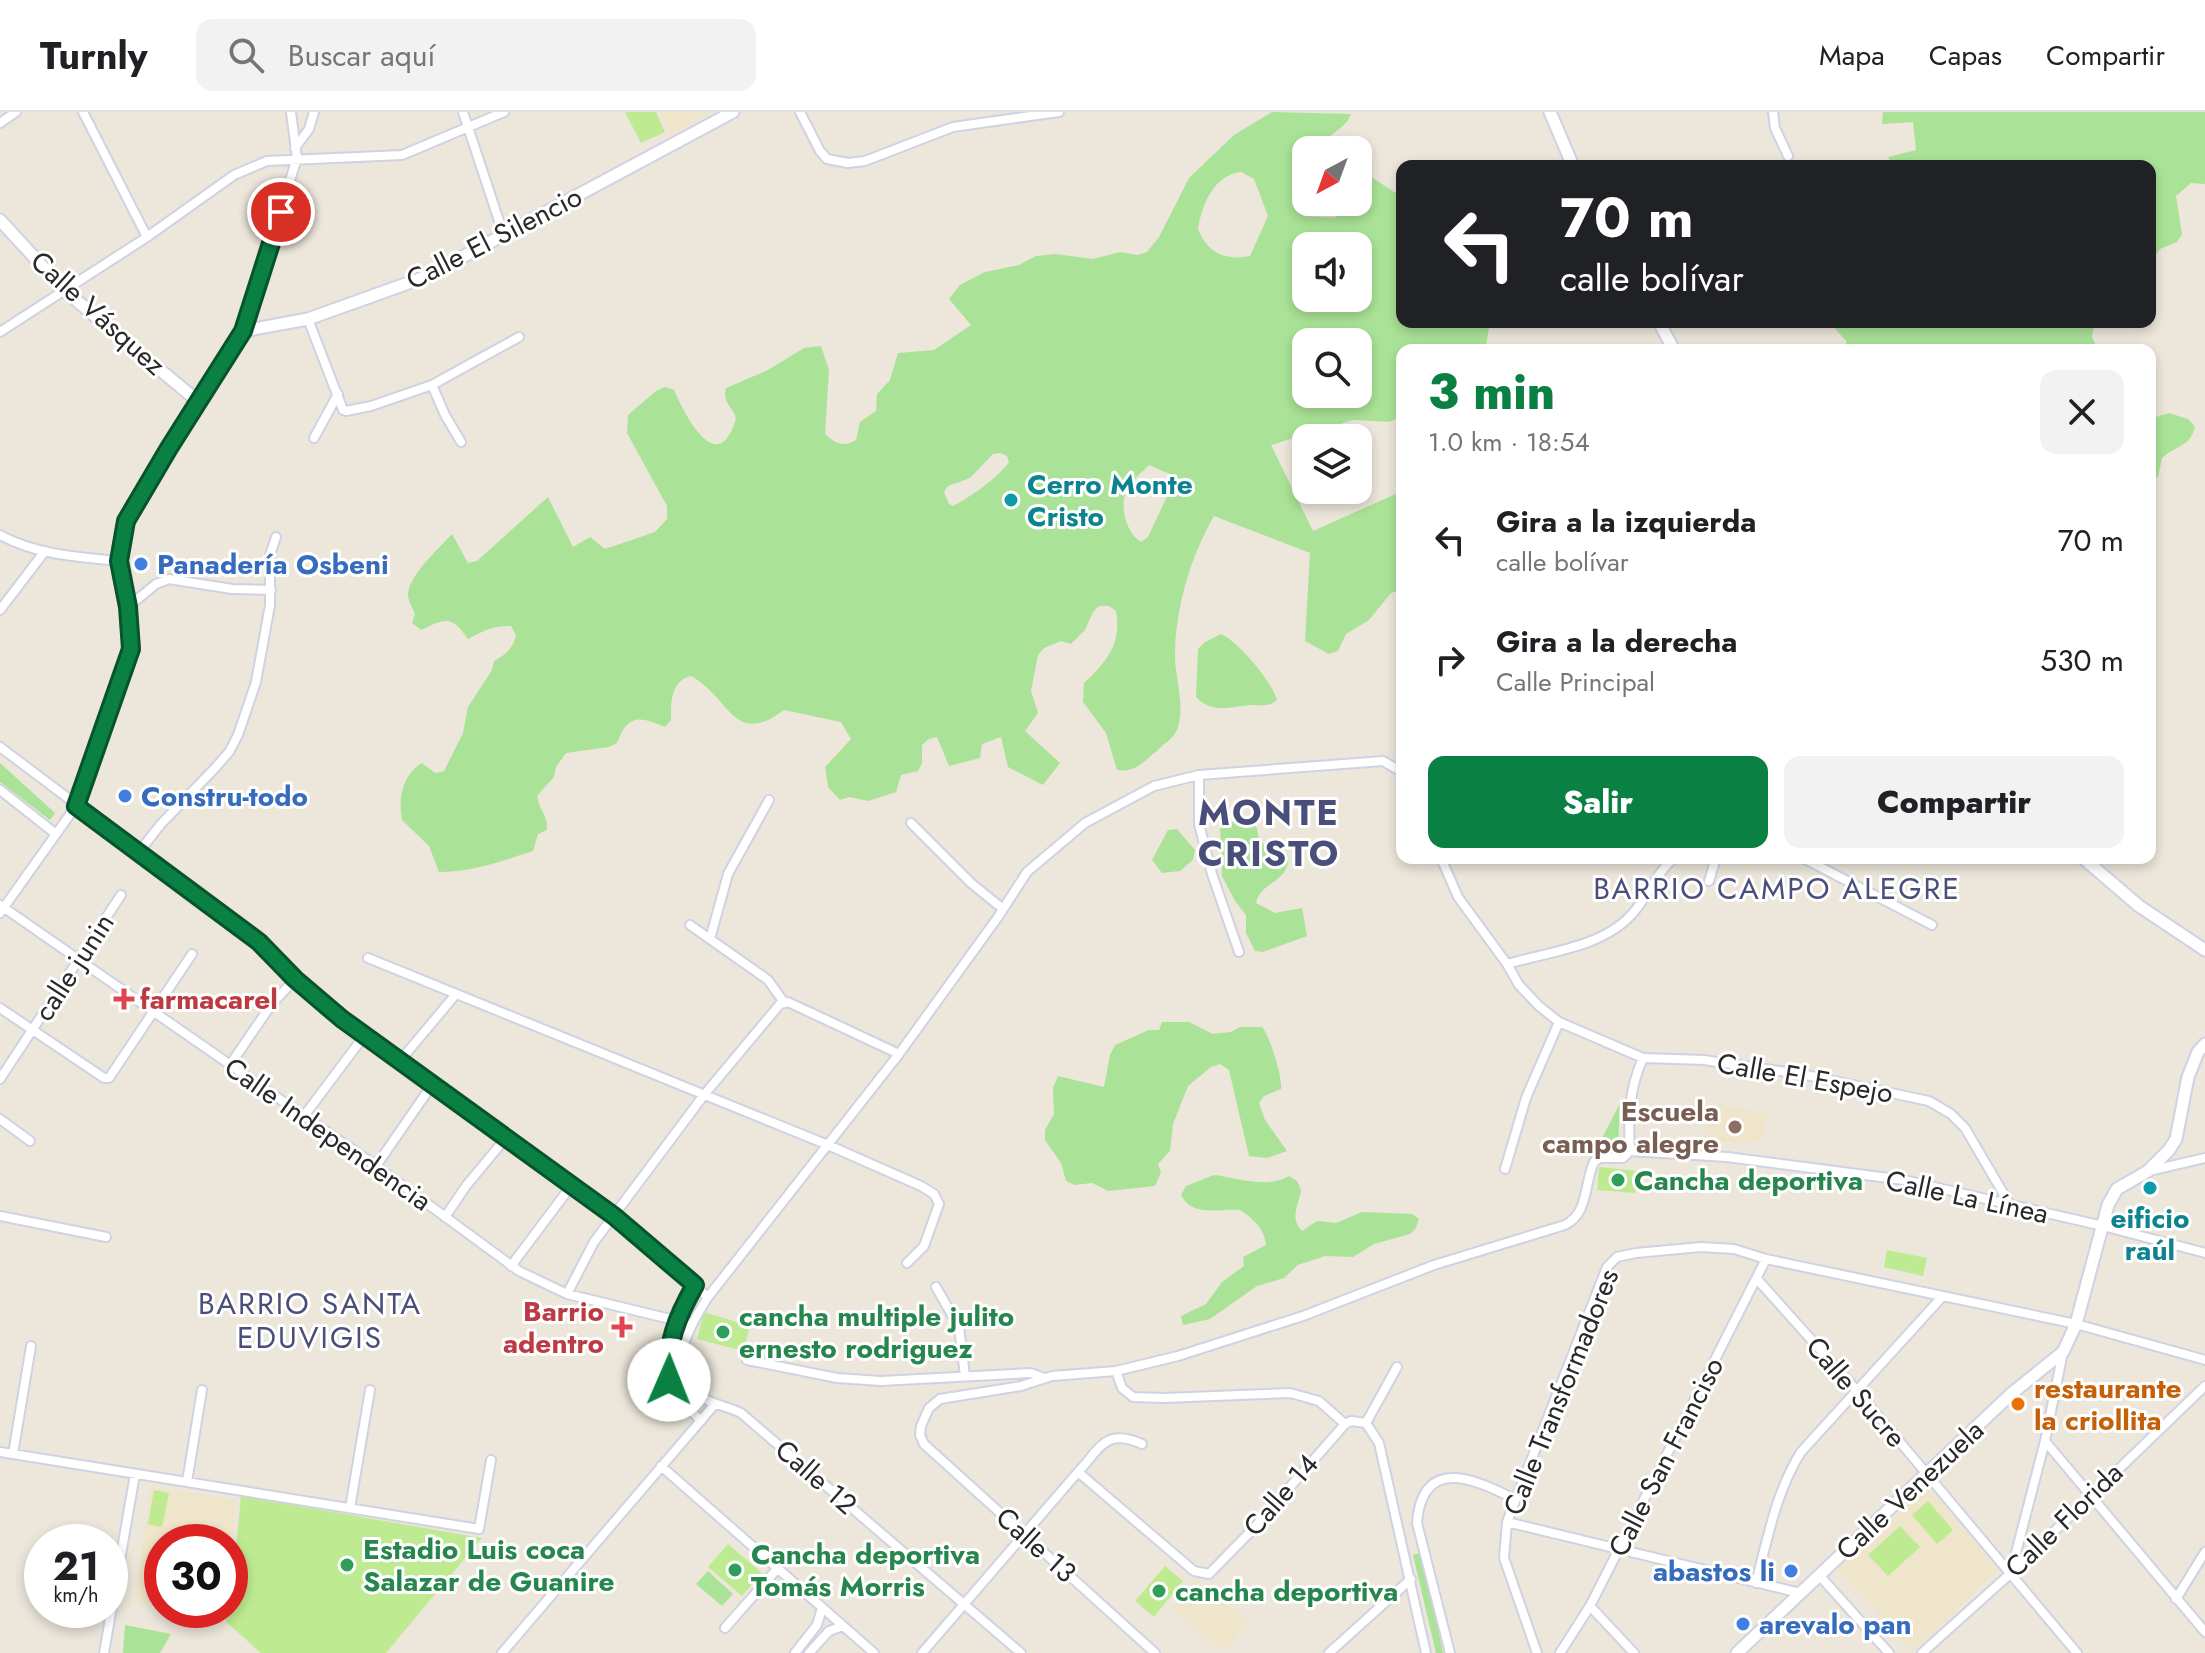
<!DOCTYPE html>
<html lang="es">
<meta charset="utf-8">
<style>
body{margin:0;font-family:Jost,sans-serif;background:#f2f2f2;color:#202124;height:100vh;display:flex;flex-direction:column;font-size:30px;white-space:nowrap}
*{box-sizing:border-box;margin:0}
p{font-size:26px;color:#757577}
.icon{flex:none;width:44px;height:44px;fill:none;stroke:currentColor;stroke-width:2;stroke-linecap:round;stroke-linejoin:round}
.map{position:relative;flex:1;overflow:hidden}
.sheet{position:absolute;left:1396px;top:232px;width:760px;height:520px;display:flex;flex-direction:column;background:#fff;border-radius:16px;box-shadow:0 4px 12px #0003}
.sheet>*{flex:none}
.hud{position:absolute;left:1396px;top:48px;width:760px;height:168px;border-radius:16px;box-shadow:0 4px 12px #0003;background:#202124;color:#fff;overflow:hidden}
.needle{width:52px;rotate:221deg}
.controls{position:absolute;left:1292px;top:24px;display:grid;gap:16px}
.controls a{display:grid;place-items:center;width:80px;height:80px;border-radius:16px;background:#fff;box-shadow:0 4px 12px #0003;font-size:40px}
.speed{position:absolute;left:24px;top:1412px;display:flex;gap:16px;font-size:40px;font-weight:700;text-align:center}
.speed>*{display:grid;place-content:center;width:104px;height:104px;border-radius:50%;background:#fff;box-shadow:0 4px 12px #0003;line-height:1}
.speed small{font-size:20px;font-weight:400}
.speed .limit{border:12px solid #d22;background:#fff;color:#111}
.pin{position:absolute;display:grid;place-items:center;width:68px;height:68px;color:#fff;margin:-34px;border:4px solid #fff;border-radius:50%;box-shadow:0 2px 8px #0007}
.me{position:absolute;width:88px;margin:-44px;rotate:1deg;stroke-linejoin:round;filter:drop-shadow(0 0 6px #0008)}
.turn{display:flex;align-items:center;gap:28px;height:168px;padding:0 32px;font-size:36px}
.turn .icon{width:104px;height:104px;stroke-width:2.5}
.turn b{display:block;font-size:56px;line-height:68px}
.round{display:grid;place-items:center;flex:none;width:84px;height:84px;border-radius:16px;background:#f2f2f2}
.head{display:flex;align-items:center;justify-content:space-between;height:136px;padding:0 32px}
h1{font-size:48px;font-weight:800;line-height:60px;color:#0b8043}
.button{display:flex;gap:16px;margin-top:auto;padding:16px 32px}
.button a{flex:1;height:92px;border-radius:16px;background:#0b8043;color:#fff;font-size:32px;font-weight:800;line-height:92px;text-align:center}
.button a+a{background:#f2f2f2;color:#202124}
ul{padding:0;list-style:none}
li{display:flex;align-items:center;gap:24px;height:120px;padding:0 32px}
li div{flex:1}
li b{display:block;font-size:30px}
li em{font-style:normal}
header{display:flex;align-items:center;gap:48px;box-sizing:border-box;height:112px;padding:0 40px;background:#fff;border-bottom:2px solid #e0e0e0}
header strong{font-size:38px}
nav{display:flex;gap:44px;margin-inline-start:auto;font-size:28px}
.search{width:560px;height:72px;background:#f2f2f2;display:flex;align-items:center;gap:20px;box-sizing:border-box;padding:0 28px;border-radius:16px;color:#757577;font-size:30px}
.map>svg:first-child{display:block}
</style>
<header>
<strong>Turnly</strong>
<div class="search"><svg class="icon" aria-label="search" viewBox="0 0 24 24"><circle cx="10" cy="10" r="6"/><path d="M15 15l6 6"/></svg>Buscar aquí</div>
<nav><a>Mapa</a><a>Capas</a><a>Compartir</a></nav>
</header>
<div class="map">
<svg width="2205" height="1541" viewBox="0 0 2205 1541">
<rect width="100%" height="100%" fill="#ece6db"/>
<!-- education -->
<path fill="#eee5ca" d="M660 0H711L671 23Z
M1708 992 1767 1000 1763 1029 1704 1031Z
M151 1374 236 1388 230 1442V1430H162V1497L134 1490Z
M1929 1376 1998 1458 1913 1540 1838 1457Z
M1196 1468 1248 1509 1223 1539 1171 1497Z
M165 1498H224L222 1512Z"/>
<!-- green -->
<path fill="#aae397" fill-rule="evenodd" d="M1272 0 1351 2C1345 19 1325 21 1322 38H1306V90H1310L1303 104 1335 106 1345 90H1358V69L1364 60 1394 80 1402 82C1402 97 1398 131 1402 142V210H1485L1489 216 1486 234 1488 238H1402V304L1389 310 1353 308 1271 333 1313 419 1400 380 1402 387V477L1391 481 1369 508 1346 522 1338 539 1329 542 1305 529 1310 441 1214 404C1191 444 1176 494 1175 540 1174 565 1187 596 1176 620 1172 627 1165 631 1159 637 1145 648 1137 661 1117 658L1106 621 1083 590 1084 571C1107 550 1122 531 1116 499L1109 494H1099L1093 500 1085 518 1071 532 1061 529 1044 536 1038 543 1031 579 1038 601 1025 619 1060 651 1043 673 1008 655 1001 625 982 632 980 646 949 654 937 625 929 627 922 633V651L918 659 901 663 896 680 868 689 849 685 840 688 828 675 825 655 851 627 841 610 784 598C733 636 731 586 691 564 670 569 671 591 671 608L665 615C639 604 628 602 617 631L609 635 566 641 556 655 554 665 537 684C539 697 548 704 547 718L538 722 533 739C502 749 472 760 439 760L429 734 402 708C398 687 402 663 422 651L435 661 444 659 463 621 468 595 492 558 494 549C506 542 513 537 516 523L511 514C491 514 484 519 468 527 451 502 444 507 421 518L412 511 415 502C413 497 409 490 408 484 407 465 439 436 452 422L468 451 477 449 548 385 573 435 590 425 605 437 655 420 667 407V394L627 321 628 303 656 279 665 275 674 278C684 301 716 366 735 310 739 298 721 294 726 276L768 258 804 236 821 234 829 258 825 322C835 331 843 336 856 328L860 310 876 299 877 282 890 268 898 241 934 238 971 213 949 187 960 173 985 160 1019 153 1036 144 1055 142 1093 147 1120 140 1138 143 1147 140 1159 125 1189 66 1234 23ZM1241 60 1254 67 1268 104 1250 144C1226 149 1207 141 1198 117 1202 92 1214 63 1241 60ZM1358 134V186H1306V134ZM1358 230V282H1306V230ZM1000 341 1007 344 1009 350C999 365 969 386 953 394L949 392 944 380 948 374 970 366 993 342ZM1149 353 1176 365 1148 425 1141 430C1128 423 1120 398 1125 383 1128 372 1141 361 1149 353Z
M1883 0H2205V72L2191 71 2176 84 2182 122 2177 130 2160 137 2150 152V54H1887L1893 53 1888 45 1916 38 1913 10 1882 12Z
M2095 210 2092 225 2098 238H1845L1843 236 1847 230 1830 211Z
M2169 301 2188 307 2195 315C2190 335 2175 334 2162 346L2158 365 2150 370V307Z
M1221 522C1238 529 1273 571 1277 588 1268 595 1263 593 1252 593 1231 594 1213 603 1196 585L1198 537 1205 530Z
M0 651 55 701 50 708 0 670Z
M1229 710H1255L1259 726 1270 742 1279 740 1288 742C1292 770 1260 769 1256 791L1275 801 1302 796 1307 824 1263 840 1255 839 1246 821V803L1235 789 1222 764 1220 711Z
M1177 717 1195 738 1193 748 1180 759 1162 761 1152 748 1168 718Z
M1162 910H1189L1213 922 1231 920 1240 915H1262C1270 924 1283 967 1281 977L1264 984 1259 991 1265 1008 1287 1039 1267 1046 1249 1044 1229 958 1220 952 1211 955 1188 974 1173 1012 1170 1039 1158 1052 1161 1061 1155 1074 1108 1079 1092 1071 1075 1073 1066 1069 1061 1051 1045 1028V1018L1054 1002 1053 976 1058 964 1104 975 1110 943 1115 933 1149 918H1159Z
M1620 991 1618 1037 1598 1034Z
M1214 1063C1238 1066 1267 1077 1289 1064L1297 1069 1301 1078C1299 1093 1289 1106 1302 1119L1317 1109 1336 1111 1362 1100 1412 1102 1419 1107 1416 1116 1410 1122 1374 1132 1353 1145 1325 1144 1298 1153 1284 1166 1257 1174 1210 1207 1183 1213 1181 1204 1206 1192 1222 1170 1244 1154 1243 1145 1266 1133C1265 1118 1253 1106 1240 1098 1219 1096 1193 1106 1181 1083L1186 1074Z
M1422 1440 1443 1541H1436L1413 1443Z
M708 1459 733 1482 722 1494 696 1472Z
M125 1513 171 1522 160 1541H123Z"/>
<!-- pitch -->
<path fill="#beeb92" d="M625 0H656L665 20 641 31Z
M1599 1055 1639 1059 1635 1081 1597 1078Z
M1887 1138 1927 1146 1923 1164 1884 1155Z
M704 1200 750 1214 743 1239 697 1227Z
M154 1378 169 1381 162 1415 148 1412Z
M241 1384 482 1426 386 1541H261L226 1510 228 1498H230Z
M1928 1389 1953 1418 1937 1432 1912 1403Z
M1900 1414 1920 1435 1888 1464 1868 1443Z
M728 1432 762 1461 742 1484 708 1455Z
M1165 1454 1183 1469 1154 1505 1135 1489Z"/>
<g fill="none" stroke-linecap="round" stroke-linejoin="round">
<!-- street casing -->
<g stroke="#d0d2e3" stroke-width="12">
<path id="street" d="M83 0 147 125
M463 0 504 124
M800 0 820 39 827 47 848 51 865 49 953 15 1059 0
M1773 0 1775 16 1788 44
M0 11 16 0
M295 36 309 17 314 0
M308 207 343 298 346 299 371 294 432 273 519 225
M243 219 297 46 291 0
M0 220 147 125 234 63 267 49 402 43 504 0
M432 273 445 303 461 330
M314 326 338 282
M0 423C37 443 78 445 119 449
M128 495 156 472 169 467 232 477 271 478
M0 498 45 439
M0 635 259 830 320 889 364 924 614 1104 708 1185 899 942 998 805 1027 760 1085 711 1154 674 1199 663 1383 649 1402 660
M1199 663V712L1212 762 1239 840
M0 678 56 722
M911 711 971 771 1003 797
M138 741 161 712 216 655 229 640 238 623 256 570 270 493V443L276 425
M1441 746 1458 785 1507 852 1519 873 1539 894 1559 910 1643 946
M1803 746 1932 813
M1709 769 1716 746
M0 793 376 1054 519 1159 567 1182 691 1212
M0 801 76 694 131 537 128 495 119 449 126 409 169 336 200 291
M690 813 768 868 783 889
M710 827 728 762 769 688
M368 846 828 1033 921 1074 934 1082 939 1092 924 1134 907 1151
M1507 852C1548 840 1604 835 1633 801 1648 784 1656 761 1674 746
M0 896 104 966H109L192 842
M400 949 456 882
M230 953 271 893 295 867
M0 967 121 783
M304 1004 364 924
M0 1007 30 1029
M1630 1039 1727 1045 1904 1068 2103 1114 2205 1141
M1630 1039C1628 1006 1629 977 1643 946L1704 948 1801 962 1929 989 1951 1002 1965 1016 2009 1091
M376 1054 432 973
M1505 1057 1526 986 1559 910
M2149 1059 2205 1046
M0 1104 106 1125
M445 1105 466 1074 505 1027
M511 1154 571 1074
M1757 1167 1858 1280 2077 1541
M695 1173C665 1228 651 1260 701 1309
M936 1175 959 1215 965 1264
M567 1182 594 1130 704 983 780 892 788 890 899 942
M708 1185C688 1217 662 1260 705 1287 716 1293 729 1295 741 1301L1021 1541
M747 1248 837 1266 881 1269 1031 1261 1044 1266
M1116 1259 1122 1276 1133 1285 1164 1286 1290 1281 1319 1289 1345 1312
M1366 1311 1397 1255
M2045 1329 2205 1520
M0 1340 479 1417 491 1348
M13 1342 31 1234
M661 1354 874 1541
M1078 1360C1101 1336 1104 1316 1142 1332
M187 1370 202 1278
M350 1396 370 1278
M1507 1410 1800 1481
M2011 1460 2045 1329 2063 1240
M1819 1463 1889 1541
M1756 1471C1768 1425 1776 1380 1801 1340L1942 1185
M2176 1487 2205 1440
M1590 1494 1634 1541
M725 1516 777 1457
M104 1541 135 1362
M502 1541 715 1292
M795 1541 817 1513 822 1496
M809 1541 829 1519 843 1514
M922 1541 1078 1360 1194 1459 1209 1462 1254 1416 1345 1312 1351 1309 1366 1311 1379 1331 1426 1541
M1155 1541 924 1332 920 1323 921 1314 929 1296 940 1287 1021 1274 1052 1264 1116 1259 1178 1244 1303 1204 1434 1153 1565 1113C1589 1101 1584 1071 1594 1050L1600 1046H1623L1630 1039
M1329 1541 1411 1467
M1450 1541 1417 1411C1422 1345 1473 1365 1514 1387
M1537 1541 1504 1446 1507 1410 1607 1155 1617 1145 1636 1141 1701 1135 1734 1137 1766 1147 2076 1212 2205 1248
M1560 1541 1590 1494 1766 1147
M1922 1541 2011 1461 2205 1274"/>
</g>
<!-- secondary casing -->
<g stroke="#d0d2e3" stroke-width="15">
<path id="secondary" d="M1550 0 1573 54
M0 108 65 179 200 291 243 219 308 207 425 165 733 0
M1659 210 1674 238
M2083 746 2139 794 2205 838
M1737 1541 2011 1282 2063 1240 2076 1212 2108 1093 2117 1077 2148 1059 2169 1038 2176 1027 2188 965 2198 940 2205 932"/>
</g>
<!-- street -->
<use href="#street" stroke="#fff" stroke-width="8"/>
<!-- secondary -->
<use href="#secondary" stroke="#fff" stroke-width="11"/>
</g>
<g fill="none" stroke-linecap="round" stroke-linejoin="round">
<!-- route casing -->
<g stroke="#07532c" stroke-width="20">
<path id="route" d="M281 100 243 219 169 336 126 409 119 449 128 495 131 537 76 694 259 830 295 867 342 907 614 1104 695 1173C677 1205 666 1231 669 1268"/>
</g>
<!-- route -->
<use href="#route" stroke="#0b8043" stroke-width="14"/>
</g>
<!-- markers -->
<g fill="#0f9aa8" stroke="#fff" stroke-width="3">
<circle cx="1011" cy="388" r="8"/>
<circle cx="2150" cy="1076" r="8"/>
</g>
<g fill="#3f7fe0" stroke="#fff" stroke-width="3">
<circle cx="141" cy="452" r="8"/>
<circle cx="125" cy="684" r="8"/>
<circle cx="1791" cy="1459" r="8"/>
<circle cx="1743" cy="1512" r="8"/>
</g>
<g fill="#e0444e" stroke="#fff" stroke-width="3">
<path d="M120 875h8v8h8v8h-8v8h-8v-8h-8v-8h8z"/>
<path d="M618 1203h8v8h8v8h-8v8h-8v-8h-8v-8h8z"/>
</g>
<circle fill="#8d6e63" stroke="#fff" stroke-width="3" cx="1735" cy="1015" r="8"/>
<g fill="#2e9e5b" stroke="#fff" stroke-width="3">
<circle cx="1618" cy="1068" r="8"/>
<circle cx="723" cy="1220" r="8"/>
<circle cx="347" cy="1453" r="8"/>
<circle cx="735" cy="1458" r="8"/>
<circle cx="1159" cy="1479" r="8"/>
</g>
<circle fill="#e8710a" stroke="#fff" stroke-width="3" cx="2018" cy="1292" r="8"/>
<g text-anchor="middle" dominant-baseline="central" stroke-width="6" stroke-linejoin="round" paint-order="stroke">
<!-- street labels -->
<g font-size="28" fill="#292929" stroke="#fff">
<text transform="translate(494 126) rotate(-27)">Calle El Silencio</text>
<text transform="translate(98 201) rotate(42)">Calle Vásquez</text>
<text transform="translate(74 855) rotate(-57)">calle junin</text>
<text transform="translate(1805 966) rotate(10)">Calle El Espejo</text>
<text transform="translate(328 1022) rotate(35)">Calle Independencia</text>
<text transform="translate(1967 1085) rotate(12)">Calle La Línea</text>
<text transform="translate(1561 1280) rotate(-68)">Calle Transformadores</text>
<text transform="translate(1856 1280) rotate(49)">Calle Sucre</text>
<text transform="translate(1666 1345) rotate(-63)">Calle San Franciso</text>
<text transform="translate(816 1365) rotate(41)">Calle 12</text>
<text transform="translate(1910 1378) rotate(-43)">Calle Venezuela</text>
<text transform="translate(1281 1383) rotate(-49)">Calle 14</text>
<text transform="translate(2064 1408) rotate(-44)">Calle Florida</text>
<text transform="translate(1036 1433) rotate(42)">Calle 13</text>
</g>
<!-- culture labels -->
<g font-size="28" font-weight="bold" fill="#0d838f" stroke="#fff" text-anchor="start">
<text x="1027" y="372">Cerro Monte<tspan x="1027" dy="32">Cristo</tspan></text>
<text x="2150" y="1106" text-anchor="middle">eificio<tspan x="2150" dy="32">raúl</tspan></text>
</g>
<!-- shop labels -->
<g font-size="28" font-weight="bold" fill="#366cbe" stroke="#fff" text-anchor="start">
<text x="157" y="452">Panadería Osbeni</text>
<text x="141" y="684">Constru-todo</text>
<text x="1775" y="1459" text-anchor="end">abastos li</text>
<text x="1759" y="1512">arevalo pan</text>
</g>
<!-- health labels -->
<g font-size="28" font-weight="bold" fill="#be3a42" stroke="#fff" text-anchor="start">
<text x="140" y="887">farmacarel</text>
<text x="604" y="1199" text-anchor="end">Barrio<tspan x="604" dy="32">adentro</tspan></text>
</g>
<!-- education labels -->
<g font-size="28" font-weight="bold" fill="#785e54" stroke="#fff" text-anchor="end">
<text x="1719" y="999">Escuela<tspan x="1719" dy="32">campo alegre</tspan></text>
</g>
<!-- leisure labels -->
<g font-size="28" font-weight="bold" fill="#27864d" stroke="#fff" text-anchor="start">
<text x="1634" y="1068">Cancha deportiva</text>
<text x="739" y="1204">cancha multiple julito<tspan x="739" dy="32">ernesto rodriguez</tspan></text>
<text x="363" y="1437">Estadio Luis coca<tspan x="363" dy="32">Salazar de Guanire</tspan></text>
<text x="751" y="1442">Cancha deportiva<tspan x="751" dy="32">Tomás Morris</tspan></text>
<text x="1175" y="1479">cancha deportiva</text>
</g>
<!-- food labels -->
<g font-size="28" font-weight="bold" fill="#c56008" stroke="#fff" text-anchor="start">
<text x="2034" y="1276">restaurante<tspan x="2034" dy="32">la criollita</tspan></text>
</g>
<!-- neighbourhood labels -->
<g font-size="30" letter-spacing="2" fill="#494e7a" stroke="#fff">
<text x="1777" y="776">BARRIO CAMPO ALEGRE</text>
<text x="310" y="1191">BARRIO SANTA<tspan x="310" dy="34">EDUVIGIS</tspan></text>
</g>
<!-- district labels -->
<g font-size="36" font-weight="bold" letter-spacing="2" fill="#494e7a" stroke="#fff">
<text x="1269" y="700">MONTE<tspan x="1269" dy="41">CRISTO</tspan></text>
</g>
</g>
</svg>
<div class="controls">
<a><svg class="needle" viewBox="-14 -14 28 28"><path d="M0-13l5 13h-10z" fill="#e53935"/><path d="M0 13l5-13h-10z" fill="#757577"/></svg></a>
<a><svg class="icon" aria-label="sound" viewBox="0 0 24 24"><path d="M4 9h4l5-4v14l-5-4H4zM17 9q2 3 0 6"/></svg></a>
<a><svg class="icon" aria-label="search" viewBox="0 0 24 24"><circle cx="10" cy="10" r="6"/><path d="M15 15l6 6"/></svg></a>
<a><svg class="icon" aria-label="layers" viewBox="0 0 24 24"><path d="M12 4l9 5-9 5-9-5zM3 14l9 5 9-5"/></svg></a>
</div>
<div class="speed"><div>21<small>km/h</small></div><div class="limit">30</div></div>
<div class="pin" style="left:281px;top:100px;background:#d93025"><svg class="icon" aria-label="arrive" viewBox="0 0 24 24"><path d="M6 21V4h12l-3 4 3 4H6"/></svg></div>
<svg class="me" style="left:669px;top:1268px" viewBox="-20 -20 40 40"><circle r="19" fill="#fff"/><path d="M0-13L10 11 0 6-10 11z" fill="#0b8043"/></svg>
<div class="hud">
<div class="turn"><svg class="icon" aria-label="left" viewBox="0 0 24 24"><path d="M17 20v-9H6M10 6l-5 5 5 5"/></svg><div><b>70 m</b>calle bolívar</div></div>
</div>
<section class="sheet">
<div class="head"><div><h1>3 min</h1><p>1.0 km · 18:54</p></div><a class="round"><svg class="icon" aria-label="close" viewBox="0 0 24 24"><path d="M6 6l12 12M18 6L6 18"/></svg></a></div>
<ul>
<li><svg class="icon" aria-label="left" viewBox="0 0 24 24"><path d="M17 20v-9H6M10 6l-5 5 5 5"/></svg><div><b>Gira a la izquierda</b><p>calle bolívar</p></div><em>70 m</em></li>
<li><svg class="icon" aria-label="right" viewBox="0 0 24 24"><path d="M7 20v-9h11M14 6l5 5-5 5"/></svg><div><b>Gira a la derecha</b><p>Calle Principal</p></div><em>530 m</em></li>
</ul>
<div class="button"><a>Salir</a><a>Compartir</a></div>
</section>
</div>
